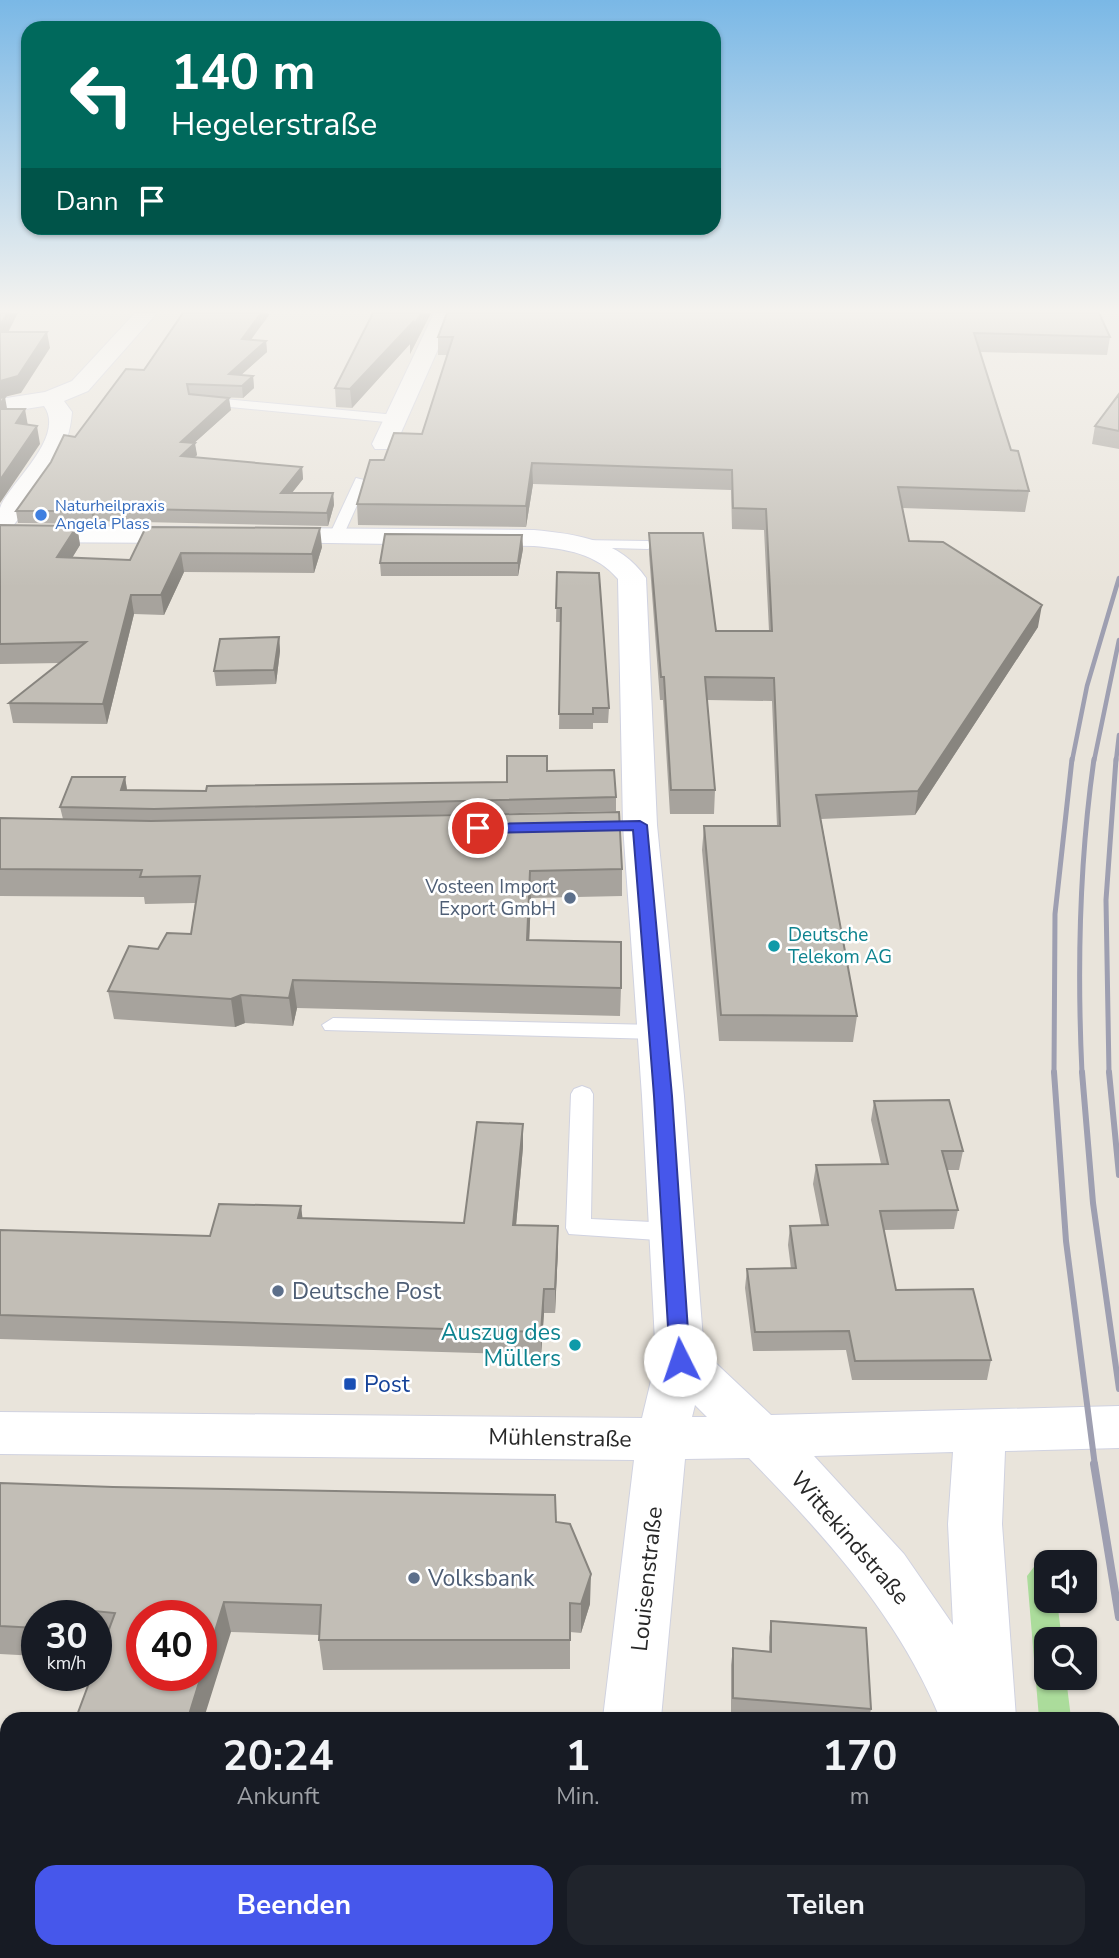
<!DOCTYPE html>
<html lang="de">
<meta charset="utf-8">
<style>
body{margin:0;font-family:"Nunito Sans",sans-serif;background:#20242c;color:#f1f3f6;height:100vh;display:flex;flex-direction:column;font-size:26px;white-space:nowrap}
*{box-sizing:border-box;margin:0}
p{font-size:23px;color:#9ea1a6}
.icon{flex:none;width:38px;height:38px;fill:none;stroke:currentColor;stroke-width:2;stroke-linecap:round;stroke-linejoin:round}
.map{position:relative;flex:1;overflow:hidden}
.sheet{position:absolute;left:0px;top:1712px;width:1120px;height:247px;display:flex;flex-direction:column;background:#171b24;border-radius:21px 21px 0 0;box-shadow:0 2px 5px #0004}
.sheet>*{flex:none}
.banner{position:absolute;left:21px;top:21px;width:700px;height:214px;border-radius:21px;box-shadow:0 2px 5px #0004;background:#00695c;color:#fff;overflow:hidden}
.fabs{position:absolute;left:1034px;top:1550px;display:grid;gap:14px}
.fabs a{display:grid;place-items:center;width:63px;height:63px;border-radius:14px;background:#171b24;box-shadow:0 2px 5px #0004;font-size:35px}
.speed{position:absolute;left:21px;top:1600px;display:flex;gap:14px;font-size:35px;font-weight:700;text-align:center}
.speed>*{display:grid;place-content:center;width:91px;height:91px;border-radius:50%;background:#171b24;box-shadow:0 2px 5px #0004;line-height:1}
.speed small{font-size:18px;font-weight:400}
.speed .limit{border:10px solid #d22;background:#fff;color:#111}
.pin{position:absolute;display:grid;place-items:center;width:60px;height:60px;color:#fff;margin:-30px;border:4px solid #fff;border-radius:50%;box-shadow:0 2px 7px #0007}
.me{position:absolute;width:77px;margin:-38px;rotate:356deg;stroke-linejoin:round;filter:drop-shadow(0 0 5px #0008)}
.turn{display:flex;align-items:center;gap:24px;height:147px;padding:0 35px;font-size:32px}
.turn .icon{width:91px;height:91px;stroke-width:2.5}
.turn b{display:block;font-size:49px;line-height:60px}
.then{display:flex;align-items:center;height:66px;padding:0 35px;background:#0003;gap:14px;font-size:26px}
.eta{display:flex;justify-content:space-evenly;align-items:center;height:119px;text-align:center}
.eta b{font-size:42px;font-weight:700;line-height:49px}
.action{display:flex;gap:14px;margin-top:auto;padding:14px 35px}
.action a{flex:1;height:80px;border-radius:21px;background:#4657eb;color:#fff;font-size:28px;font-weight:700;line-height:80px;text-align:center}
.action a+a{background:#20242c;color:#f1f3f6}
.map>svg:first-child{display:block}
</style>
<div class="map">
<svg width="1119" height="1958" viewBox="0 0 1119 1958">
<rect width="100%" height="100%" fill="#e9e4db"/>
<!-- green -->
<path fill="#abdc9b" d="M1037 1563 1046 1578V1601H1057L1062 1640H1046V1678H1066L1071 1718H1039L1027 1576Z"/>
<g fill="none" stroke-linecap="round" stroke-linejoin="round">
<!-- lane casing -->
<g stroke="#d0d2e0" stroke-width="2">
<path id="lane" d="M203 397 396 415 402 419 396 423 199 404V398Z
M356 478 368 481 343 536 336 540 331 539 329 536Z
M578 540 648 541 655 545 648 549 573 547V541Z
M333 1018 657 1025 665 1027 668 1032 665 1037 657 1039 325 1030 322 1025Z
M582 1086 590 1089 593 1094 591 1219 672 1223 681 1226 684 1232 681 1238 672 1241 569 1234 566 1228 571 1094 574 1089Z"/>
</g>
<!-- street casing -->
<g stroke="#d0d2e0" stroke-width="2">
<path id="street" d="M434 313H454L396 444 393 449H375L372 444Z"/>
</g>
<!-- secondary casing -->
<g stroke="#d0d2e0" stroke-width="2">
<path id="secondary" d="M135 313H157L88 391 64 401 72 412C69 457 39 491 13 526L196 527 205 529 209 535 205 541 196 543 0 542C0 532 0 518 0 508 6 486 67 438 44 406L0 413V399L45 392 72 381Z
M270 528 534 530C577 534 620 540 646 578L657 825 684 1096 704 1352 771 1415 1119 1406V1448L1005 1451 1002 1524 1016 1718H940C898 1616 825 1536 749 1458L685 1459 661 1718H603L634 1460 0 1454V1412L642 1418 656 1360 642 1096 623 825 618 579C596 553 566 549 534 546L261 542 257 536 261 530ZM695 1405 707 1417H692ZM953 1452 948 1524 953 1625 904 1554 814 1456Z
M579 1951H643V1958H579Z
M969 1951H1033L1034 1958H970Z"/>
</g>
<!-- lane -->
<use href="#lane" fill="#fff" fill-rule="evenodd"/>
<!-- street -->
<use href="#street" fill="#fff" fill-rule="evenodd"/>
<!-- secondary -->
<use href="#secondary" fill="#fff" fill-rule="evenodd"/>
<!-- rail-far3 -->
<path stroke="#9e9fb1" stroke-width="4.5" d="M1072 761 1087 686 1119 578
M1094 761 1119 640
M1116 761 1119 735"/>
<!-- rail-far2 -->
<path stroke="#9e9fb1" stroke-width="5" d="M1054 1073 1055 914 1072 759
M1082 1073C1077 968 1079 864 1094 759
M1109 1073 1106 900 1116 759"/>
<!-- rail-far1 -->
<path stroke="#9e9fb1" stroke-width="6" d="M1054 1072 1066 1241 1095 1466
M1082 1072 1093 1203 1119 1389
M1109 1072 1119 1175"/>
<!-- rail -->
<path stroke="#9e9fb1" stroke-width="8" d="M1094 1464 1119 1617"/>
</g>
<!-- wall -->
<path fill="#a7a39d" d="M183 313H269L251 340 266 341 267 352 241 375 253 376 254 388 243 398 217 397 231 410 194 443 197 455 195 457 302 467 303 479 292 493H333L334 505 328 526 96 521 94 524 18 523 16 511 75 437 144 370Z
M373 313H431L410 354V344L352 408 336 407 335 388Z
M447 313 1110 337 1107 355 980 352 1011 450 1029 491 1025 512 902 508 909 541 1038 627 915 815 821 819 857 1016 853 1042 719 1041 702 850 704 826H777L772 701 707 700 715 790 714 814H670L663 700H660L649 554V533L716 631H769L764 530 732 529 731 490 533 484 526 527 358 525 357 504 384 460 422 434 447 355H438V337Z
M1119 394V449L1092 444 1095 426Z
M0 525 77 526 80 545 72 558 130 560 146 527 322 547 314 573 184 572 164 615 134 614 107 724 13 723 9 703 60 663 0 664Z
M522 535 523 549 518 576H381L380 563Z
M557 572 609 708 608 723H593V729H559L561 622H556Z
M279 637 280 651 276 684 216 686 214 671Z
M547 771 616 797V811L426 815 622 869V896L531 898 529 940 621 988 620 1016 297 1008 293 1026 245 1023 235 1027 114 1019 108 991 158 949 191 934 195 903 145 904 144 897 0 896V818L63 819 60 807 125 777 127 790 206 791 507 782Z
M874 1101 963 1151 959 1170H947L958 1210 954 1229 884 1230 896 1290 991 1360 987 1380H852L846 1350 753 1351 745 1288 747 1269H791L788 1245 790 1226 821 1225 813 1184 816 1165 881 1164 871 1120Z
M523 1147 516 1225 558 1226V1249L555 1313H544L541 1355 0 1339V1230L210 1236 301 1206 302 1219 464 1223Z
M0 1483 556 1522 590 1604 581 1633 570 1632V1669L323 1670 319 1640V1635L231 1632 105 1641 96 1640V1615H37V1656L0 1654Z
M771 1621 871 1709 869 1718H790L731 1714V1665L733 1648 769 1651V1637Z"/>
<!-- shaded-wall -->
<path fill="#88857f" d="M7 313H18L0 348V326Z
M261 313 270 314 243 350 242 339Z
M421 313H431L410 354V344L352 408 350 389Z
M47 332 50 348 21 393 0 398V381Z
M266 341 267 352 230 385 229 374Z
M253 376 254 388 243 398 242 386Z
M5 397 8 414 0 423V404Z
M229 398 231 410 182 454 181 442Z
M25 409 28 426 16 423Z
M37 426 40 444 0 503V480Z
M195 443 197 455 183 468 181 456Z
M532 463 533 484 526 527V506Z
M302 467 303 479 282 505 281 493Z
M333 493 334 505 328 526 327 513Z
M93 508 96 521 94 524 91 511Z
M77 526 80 545 61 576 57 557Z
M320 528 322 547 314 573 312 554Z
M522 535 523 549 518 576V563Z
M181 553 184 572 164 615 161 595Z
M131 595 134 614 107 724 103 704Z
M1042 605 1038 627 915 815 918 791Z
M279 637 280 651 276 684 274 670Z
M125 777 127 790H121Z
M530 871 531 898 528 968 527 940Z
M293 980 297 1008 293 1026 289 998Z
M241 995 245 1023 235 1027 231 999Z
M523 1124V1147L514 1248 513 1225Z
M301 1206 304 1230 298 1218Z
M558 1226V1249L555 1313V1289Z
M544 1289V1313L541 1355V1332Z
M591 1574 590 1604 581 1633V1604Z
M224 1602 231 1632 204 1718H188Z
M7 1788V1825L0 1842V1805Z
M556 1951H560L559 1958H555Z"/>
<!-- building -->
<path fill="#c2beb6" stroke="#88857f" stroke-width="2" fill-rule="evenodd" d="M0 313H7L0 326Z
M183 313H261L242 339 266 341 229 374 253 376 242 386 187 384 189 394 229 398 181 442 195 443 181 456 302 467 281 493H333L327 513 93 508 91 511H16L51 462 64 435 75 437 126 369 144 370Z
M373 313H421L409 335 414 321 350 389 335 388Z
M447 313H1099L1110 337 974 333 1011 450 1018 451 1029 491 898 487 909 541 943 542 1042 605 918 791 816 795 857 1016 721 1015 704 826H780L774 678 705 677 715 790H671L664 677H661L649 533H703L716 631H772L766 509 733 508 732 470 532 463 526 506 357 504 370 460H384L394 433 422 434 453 337H438Z
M0 332H47L18 376 0 381Z
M1119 394V431L1095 426Z
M5 397 0 404V398Z
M0 409H25L16 423 37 426 0 480Z
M0 525 77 526 57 557 130 560 146 527 320 528 312 554 181 553 161 595H131L103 704 9 703 86 642 0 644Z
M385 534 522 535 518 563H380Z
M557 572 599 573 609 708H593V714H559L561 608H556Z
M279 637 274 670 214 671 220 639Z
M507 756H547V771L614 770 616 797 154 809 60 807 72 777H125L121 790 206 791 207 786 507 782Z
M619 812 622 869 530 871 527 940 621 942V988L293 980 289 998 241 995 231 999 108 991 129 946 158 949 167 933 191 934 200 876 140 877 142 870 0 869V818L151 821Z
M949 1100 963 1151H942L958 1210 880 1211 896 1290 973 1289 991 1360 855 1361 849 1331 755 1332 747 1269 796 1268 790 1226 828 1225 816 1165 888 1164 874 1101Z
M477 1122 523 1124 513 1225 558 1226 555 1289H544L541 1332 0 1315V1230L210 1236 219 1204 301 1206 298 1218 464 1223Z
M0 1483 113 1487 555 1495 556 1522 570 1524 591 1574 581 1604 570 1603V1640H319L321 1605 224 1602 188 1718H76L92 1675H96V1664L115 1613 54 1607 52 1615H37V1628L0 1626ZM142 1615H201V1675H142Z
M771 1621 866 1628 871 1709 733 1698V1648L771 1652Z
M0 1738 7 1739V1788L0 1805Z
M203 1951H556L555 1958H201Z
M665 1951H781V1958H664Z"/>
<!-- sky -->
<linearGradient id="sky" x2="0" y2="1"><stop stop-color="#7ab8e6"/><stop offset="0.53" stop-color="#f5f3ef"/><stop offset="1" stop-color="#f5f3ef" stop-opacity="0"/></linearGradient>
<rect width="1119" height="587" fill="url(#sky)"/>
<!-- route -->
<path fill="#4657eb" stroke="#2e3999" stroke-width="2" d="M640 821 647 825 672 1096 690 1360 687 1365H673L670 1360 654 1096 633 830 478 833 471 828 478 824Z"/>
<!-- markers -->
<circle fill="#3f7fe0" stroke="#fff" stroke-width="2.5" cx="41" cy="515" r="7"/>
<g fill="#5c6f8a" stroke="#fff" stroke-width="2.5">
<circle cx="570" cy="898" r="7"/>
<circle cx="278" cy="1291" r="7"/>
<circle cx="414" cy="1578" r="7"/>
</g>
<g fill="#0f9aa8" stroke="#fff" stroke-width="2.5">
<circle cx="774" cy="946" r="7"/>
<circle cx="575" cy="1345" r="7"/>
</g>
<rect fill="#1a4fb4" stroke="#fff" stroke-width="2.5" x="343" y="1377" width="14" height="14" rx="3.5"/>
<g text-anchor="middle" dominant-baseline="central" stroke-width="5" stroke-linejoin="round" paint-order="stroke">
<!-- far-shop labels -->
<g font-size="16" fill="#366cbe" stroke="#fff" text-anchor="start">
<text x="55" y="506">Naturheilpraxis<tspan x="55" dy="18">Angela Plass</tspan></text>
</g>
<!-- service labels -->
<g font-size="19" fill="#4e5e75" stroke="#fff" text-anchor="end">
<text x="556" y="887">Vosteen Import<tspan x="556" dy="22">Export GmbH</tspan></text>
</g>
<!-- culture labels -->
<g font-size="19" fill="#0d838f" stroke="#fff" text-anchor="start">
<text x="788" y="935">Deutsche<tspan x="788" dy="22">Telekom AG</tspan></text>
</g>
<!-- near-service labels -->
<g font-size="23" fill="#4e5e75" stroke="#fff" text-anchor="start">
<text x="292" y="1291">Deutsche Post</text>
<text x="428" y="1578">Volksbank</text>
</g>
<!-- near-culture labels -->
<g font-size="23" fill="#0d838f" stroke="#fff" text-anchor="end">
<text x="561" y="1332">Auszug des<tspan x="561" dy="26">Müllers</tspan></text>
</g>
<!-- near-transit labels -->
<g font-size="23" fill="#164399" stroke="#fff" text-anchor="start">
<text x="364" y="1384">Post</text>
</g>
<!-- near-street labels -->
<g font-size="23" fill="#282828" stroke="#fff">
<text transform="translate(560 1438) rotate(1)">Mühlenstraße</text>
<text transform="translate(850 1538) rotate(49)">Wittekindstraße</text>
<text transform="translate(647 1579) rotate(-84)">Louisenstraße</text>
</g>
</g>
</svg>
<div class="fabs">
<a><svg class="icon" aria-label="sound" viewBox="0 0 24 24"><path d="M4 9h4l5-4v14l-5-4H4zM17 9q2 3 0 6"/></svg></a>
<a><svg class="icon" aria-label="search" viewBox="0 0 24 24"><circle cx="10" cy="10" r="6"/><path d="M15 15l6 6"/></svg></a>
</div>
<div class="speed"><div>30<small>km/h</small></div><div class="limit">40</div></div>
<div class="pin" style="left:478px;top:828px;background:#d93025"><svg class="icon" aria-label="arrive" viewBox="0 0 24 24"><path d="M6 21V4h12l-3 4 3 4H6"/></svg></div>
<svg class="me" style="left:680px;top:1360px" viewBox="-20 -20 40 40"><circle r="19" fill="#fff"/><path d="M0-13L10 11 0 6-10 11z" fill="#4657eb"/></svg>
<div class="banner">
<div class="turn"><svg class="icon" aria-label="left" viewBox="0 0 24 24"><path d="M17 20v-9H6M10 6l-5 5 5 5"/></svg><div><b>140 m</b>Hegelerstraße</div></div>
<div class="then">Dann<svg class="icon" aria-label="arrive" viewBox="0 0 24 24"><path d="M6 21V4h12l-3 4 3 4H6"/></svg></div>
</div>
<section class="sheet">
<div class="eta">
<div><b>20:24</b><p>Ankunft</p></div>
<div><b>1</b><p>Min.</p></div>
<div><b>170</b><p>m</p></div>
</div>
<div class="action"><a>Beenden</a><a>Teilen</a></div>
</section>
</div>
